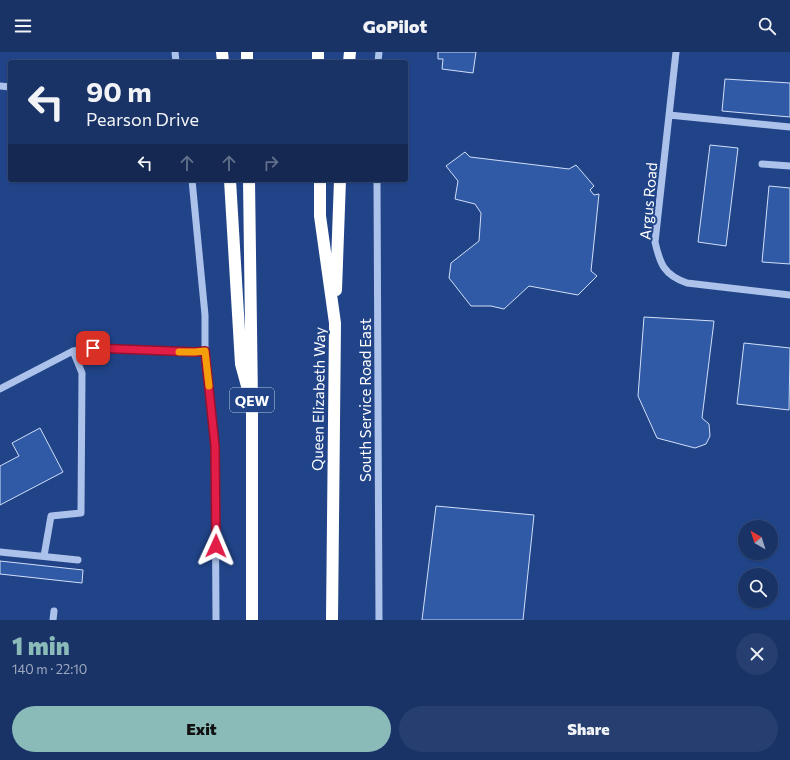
<!DOCTYPE html>
<meta charset="utf-8">
<style>
body{margin:0;font-family:Commissioner,sans-serif;background:#263f70;color:#f1f3f6;height:100vh;display:flex;flex-direction:column;font-size:15px;white-space:nowrap}
*{box-sizing:border-box;margin:0}
p{font-size:13px;color:#9faac0}
.icon{flex:none;width:22px;height:22px;fill:none;stroke:currentColor;stroke-width:2;stroke-linecap:round;stroke-linejoin:round}
.map{position:relative;height:568px;overflow:hidden}
.sheet{display:flex;flex-direction:column;background:#193367;flex:1}
.sheet>*{flex:none}
.top-card{position:absolute;left:8px;top:8px;width:400px;height:122px;border-radius:4px;box-shadow:0 1px 3px #0004,0 0 0 1px #374e7b;background:#193367;color:#f1f3f6;overflow:hidden}
.needle{width:26px;rotate:321deg}
.buttons{position:absolute;left:738px;top:468px;display:grid;gap:8px}
.buttons a{display:grid;place-items:center;width:40px;height:40px;border-radius:50%;background:#193367;box-shadow:0 1px 3px #0004,0 0 0 1px #374e7b;font-size:20px}
.pin{position:absolute;display:grid;place-items:center;width:34px;height:34px;color:#fff;margin:-17px;border-radius:8px;box-shadow:0 2px 6px #0006}
.me{position:absolute;width:44px;margin:-22px;rotate:1deg;stroke-linejoin:round;filter:drop-shadow(0 0 3px #0008)}
.turn{display:flex;align-items:center;gap:14px;height:84px;padding:0 12px;font-size:18px}
.turn .icon{width:52px;height:52px;stroke-width:2.5}
.turn b{display:block;font-size:28px;line-height:34px}
.lanes{display:flex;align-items:center;height:38px;padding:0 12px;background:#0003;justify-content:center;gap:20px;direction:ltr}
.lanes .off{opacity:.35}
.round{display:grid;place-items:center;flex:none;width:42px;height:42px;border-radius:21px;background:#263f70}
.overview{display:flex;align-items:center;justify-content:space-between;height:68px;padding:0 12px}
h1{font-size:24px;font-weight:800;line-height:30px;color:#8bbbb9}
.button{display:flex;gap:8px;margin-top:auto;padding:8px 12px}
.button a{flex:1;height:46px;border-radius:24px;background:#8bbbb9;color:#111;font-size:16px;font-weight:800;line-height:46px;text-align:center}
.button a+a{background:#263f70;color:#f1f3f6}
header{display:flex;justify-content:space-between;align-items:center;height:52px;padding:0 12px;background:#193367;font-size:18px;font-weight:800}
.map>svg:first-child{display:block}
</style>
<header><svg class="icon" aria-label="menu" viewBox="0 0 24 24"><path d="M4 6h16M4 12h16M4 18h16"/></svg>GoPilot<svg class="icon" aria-label="search" viewBox="0 0 24 24"><circle cx="10" cy="10" r="6"/><path d="M15 15l6 6"/></svg></header>
<div class="map">
<svg width="790" height="568" viewBox="0 0 790 568">
<rect width="100%" height="100%" fill="#214489"/>
<!-- building -->
<path fill="#305aa6" stroke="#d1dff8" d="M438 0H476L473 21 442 17 443 7H438Z
M725 27 790 31V65L722 59Z
M710 93 738 96 726 194 698 190Z
M465 100 470 105 569 117 576 113 594 134 590 138 594 143 599 142 591 219 597 224 578 243 529 234 504 257 491 254H471L449 226 451 211 479 189 481 161 475 152 455 147 458 129 446 114Z
M769 134 790 136V212L762 210Z
M644 265 714 269 702 366 709 372 710 384 706 392 695 396 657 386 638 344Z
M744 291 790 296 789 358 737 352Z
M40 376 63 420 0 453V414L19 404 12 391Z
M436 454 534 463 523 568H422Z
M0 509 83 518 82 531 0 522Z"/>
<g fill="none" stroke-linecap="round" stroke-linejoin="round">
<!-- minor -->
<path stroke="#acc2ea" stroke-width="7" d="M175 0 176 10
M676 0 655 190C660 212 664 223 687 231L790 243
M378 10 379 0
M0 34 10 35
M669 63 790 75
M762 112 790 114
M192 128 205 263V299L215 394 216 568
M377 128 379 568
M0 337 73 299 93 296 195 301 205 299
M0 500 78 508
M44 504 51 464 81 461 82 321 73 299
M53 568 54 559"/>
<!-- highway -->
<path stroke="#fff" stroke-width="12" d="M222 0 223 10
M247 0V10
M318 0V10
M349 10 350 0
M230 128 241 312 247 334
M249 128 252 350V568
M320 128V164L335 271 332 568
M336 238 340 128"/>
</g>
<g fill="none" stroke-linecap="round" stroke-linejoin="round">
<!-- route casing -->
<g stroke="#92132f" stroke-width="10">
<path id="route" d="M93 296 195 300 205 299 215 394 216 494"/>
</g>
<!-- route -->
<use href="#route" stroke="#e11d48" stroke-width="7"/>
<!-- slow -->
<path stroke="#f59e0b" stroke-width="7" d="M179 300H195L205 299 209 334"/>
</g>
<g text-anchor="middle" dominant-baseline="central" stroke-width="4" stroke-linejoin="round" paint-order="stroke">
<!-- shield labels -->
<rect fill="#214489" stroke="#bcc7dc" stroke-width="1" x="230" y="336" width="44" height="24" rx="3"/>
<g font-size="14" font-weight="bold" fill="#fff">
<text x="252" y="348">QEW</text>
</g>
<!-- street labels -->
<g font-size="15" fill="#fff" stroke="#214489">
<text transform="translate(648 149) rotate(-85)">Argus Road</text>
<text transform="translate(318 347) rotate(-89)">Queen Elizabeth Way</text>
<text transform="translate(365 348) rotate(-90)">South Service Road East</text>
</g>
</g>
</svg>
<div class="buttons">
<a><svg class="needle" viewBox="-14 -14 28 28"><path d="M0-13l5 13h-10z" fill="#e53935"/><path d="M0 13l5-13h-10z" fill="#9faac0"/></svg></a>
<a><svg class="icon" aria-label="search" viewBox="0 0 24 24"><circle cx="10" cy="10" r="6"/><path d="M15 15l6 6"/></svg></a>
</div>
<div class="pin" style="left:93px;top:296px;background:#d93025"><svg class="icon" aria-label="arrive" viewBox="0 0 24 24"><path d="M6 21V4h12l-3 4 3 4H6"/></svg></div>
<svg class="me" style="left:216px;top:494px" viewBox="-20 -20 40 40"><path d="M0-17L14 15 0 8-14 15z" fill="#e11d48" stroke="#fff" stroke-width="4"/></svg>
<div class="top-card">
<div class="turn"><svg class="icon" aria-label="left" viewBox="0 0 24 24"><path d="M17 20v-9H6M10 6l-5 5 5 5"/></svg><div><b>90 m</b>Pearson Drive</div></div>
<div class="lanes"><svg class="icon" aria-label="left" viewBox="0 0 24 24"><path d="M17 20v-9H6M10 6l-5 5 5 5"/></svg><svg class="icon off" aria-label="ahead" viewBox="0 0 24 24"><path d="M12 20V5M6 11l6-6 6 6"/></svg><svg class="icon off" aria-label="ahead" viewBox="0 0 24 24"><path d="M12 20V5M6 11l6-6 6 6"/></svg><svg class="icon off" aria-label="right" viewBox="0 0 24 24"><path d="M7 20v-9h11M14 6l5 5-5 5"/></svg></div>
</div>
</div>
<section class="sheet">
<div class="overview"><div><h1>1 min</h1><p>140 m · 22:10</p></div><a class="round"><svg class="icon" aria-label="close" viewBox="0 0 24 24"><path d="M6 6l12 12M18 6L6 18"/></svg></a></div>
<div class="button"><a>Exit</a><a>Share</a></div>
</section>
